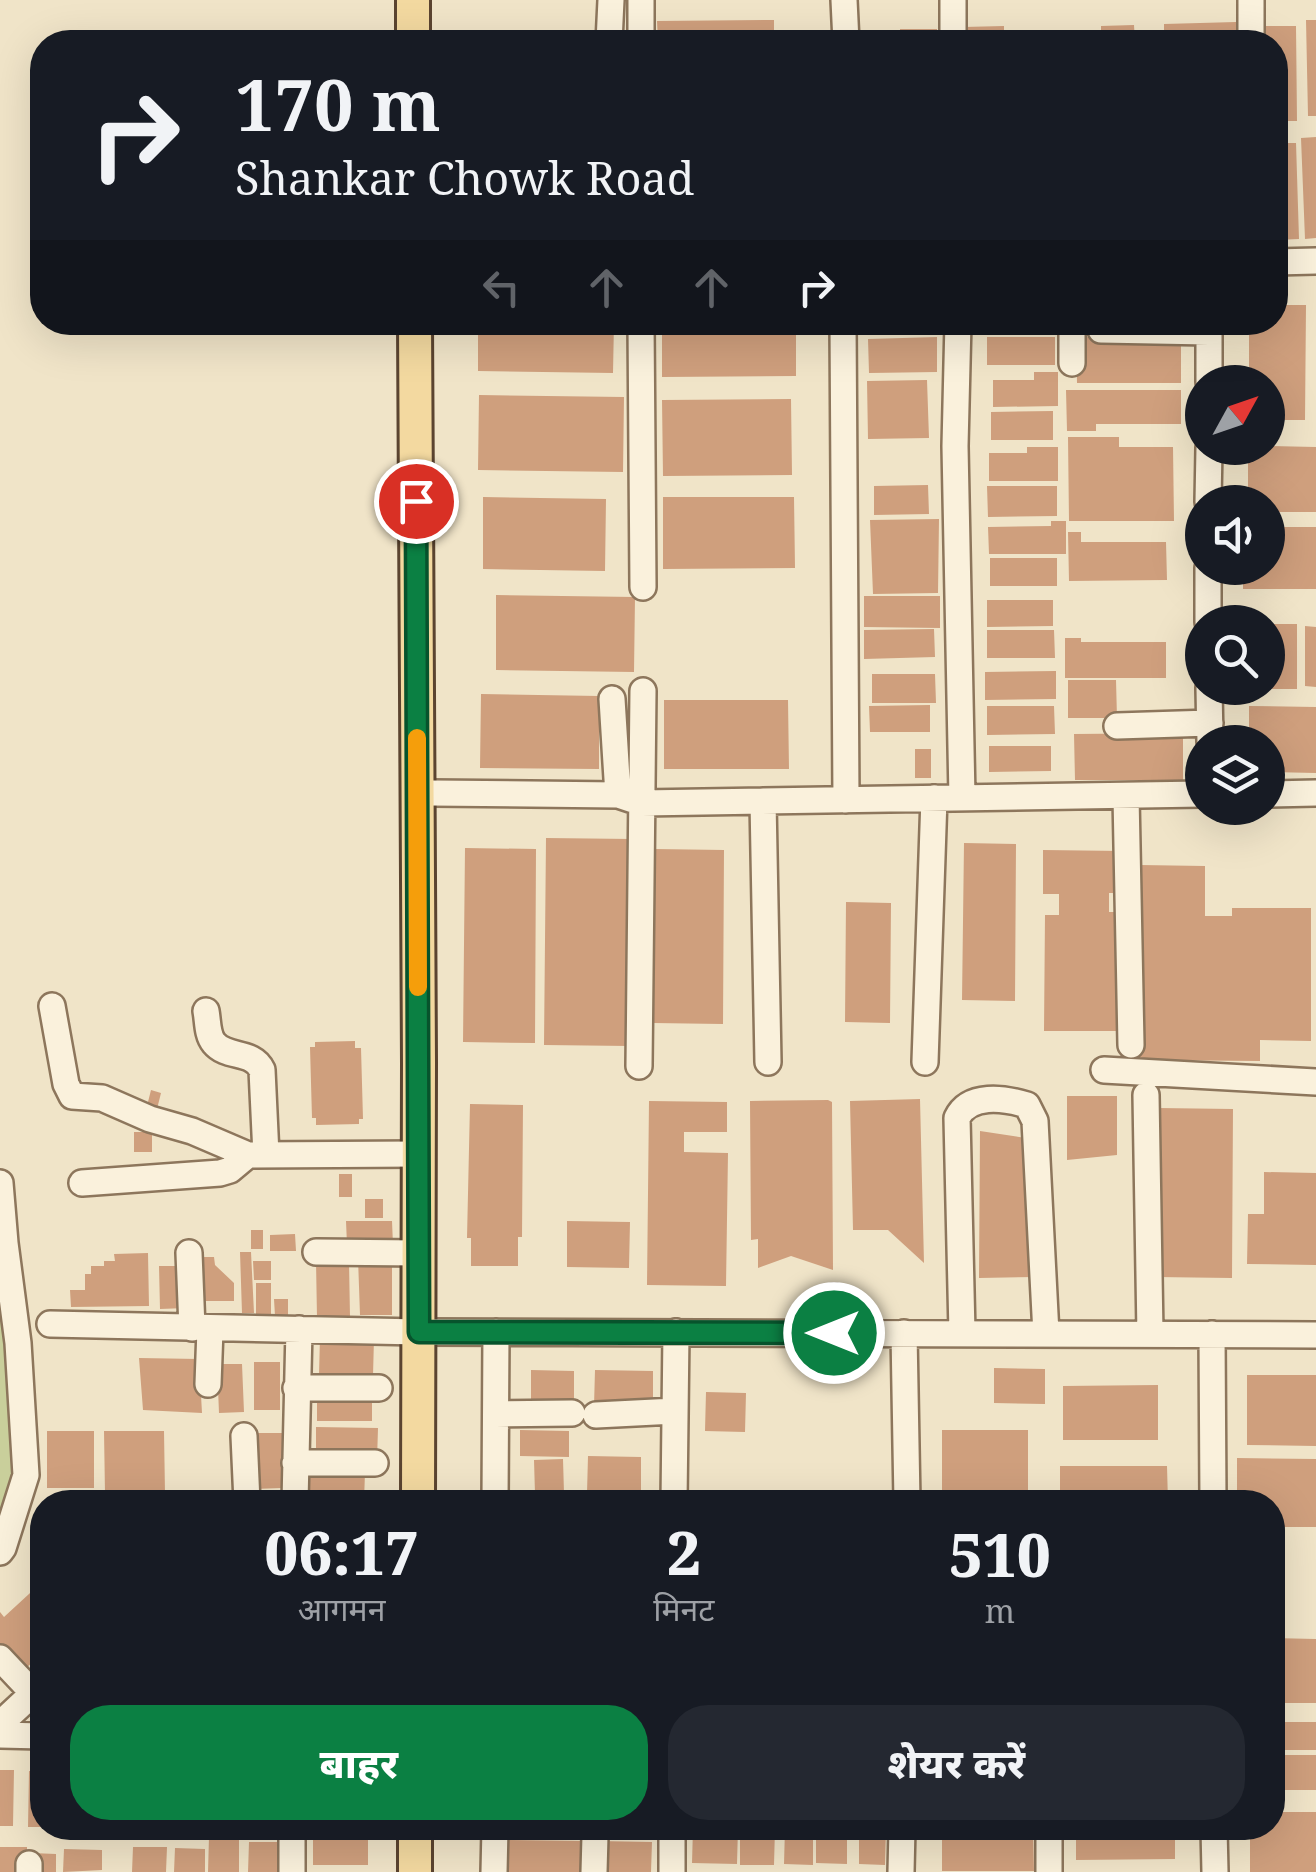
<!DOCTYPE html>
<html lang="hi">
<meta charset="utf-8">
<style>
body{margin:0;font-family:"Noto Serif","Noto Sans Devanagari",serif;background:#242831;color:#f1f3f6;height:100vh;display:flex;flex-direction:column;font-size:38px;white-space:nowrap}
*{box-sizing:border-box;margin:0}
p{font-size:32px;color:#9ea1a6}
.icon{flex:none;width:55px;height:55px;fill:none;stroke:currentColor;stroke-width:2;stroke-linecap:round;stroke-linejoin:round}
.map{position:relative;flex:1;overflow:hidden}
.details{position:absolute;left:30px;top:1490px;width:1255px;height:350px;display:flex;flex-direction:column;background:#171b24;border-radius:40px;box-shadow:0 10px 40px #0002}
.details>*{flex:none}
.banner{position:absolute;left:30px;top:30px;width:1258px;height:305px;border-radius:40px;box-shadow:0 10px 40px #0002;background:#171b24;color:#f1f3f6;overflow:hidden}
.needle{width:65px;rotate:50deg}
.tools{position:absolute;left:1185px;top:365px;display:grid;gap:20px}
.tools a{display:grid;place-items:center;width:100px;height:100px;border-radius:50%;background:#171b24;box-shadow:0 10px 40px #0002;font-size:50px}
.pin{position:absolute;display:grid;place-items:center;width:85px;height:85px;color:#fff;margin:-42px;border:5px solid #fff;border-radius:50%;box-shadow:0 2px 10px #0007}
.me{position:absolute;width:110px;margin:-55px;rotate:270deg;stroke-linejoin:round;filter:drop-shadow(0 0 8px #0008)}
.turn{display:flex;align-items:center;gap:35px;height:210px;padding:0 40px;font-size:45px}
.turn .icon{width:130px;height:130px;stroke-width:2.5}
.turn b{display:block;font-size:70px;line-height:85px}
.lanes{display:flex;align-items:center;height:95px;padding:0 40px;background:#0003;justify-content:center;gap:50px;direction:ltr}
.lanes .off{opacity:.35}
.eta{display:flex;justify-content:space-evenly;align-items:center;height:170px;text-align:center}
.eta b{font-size:60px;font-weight:800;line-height:70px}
.button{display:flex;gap:20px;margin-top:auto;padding:20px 40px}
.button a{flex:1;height:115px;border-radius:40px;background:#0b8043;color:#fff;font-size:40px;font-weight:800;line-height:115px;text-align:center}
.button a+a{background:#242831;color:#f1f3f6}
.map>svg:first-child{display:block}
</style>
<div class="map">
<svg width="1316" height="1872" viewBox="0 0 1316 1872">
<rect width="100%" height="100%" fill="#f0e4c8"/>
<!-- green -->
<path fill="#c9cf9b" d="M0 1183 26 1475 0 1552Z"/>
<!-- building -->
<path fill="#cf9f7d" d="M774 20V42H658L657 21Z
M1306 20H1316V116H1308Z
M1236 22 1237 42H1164V24Z
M1134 25 1135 42H1101V26Z
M1004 26V32H1041V42H963V27Z
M1262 26H1296L1297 121H1275V42H1262Z
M900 29H937V42H901Z
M891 30V42H855L854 31Z
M1316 137V238L1305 239 1301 138Z
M1275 143H1296L1299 239 1275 240Z
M1275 305H1306L1305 420H1268V382H1249V322H1275Z
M478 322H614L613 373 478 371Z
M662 322H796V376L662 377Z
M870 322H937V333L925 334V326L891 327V333L870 334Z
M1017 322H1057V330H1017Z
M1181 336V383H1077L1076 337Z
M937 337V372L869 373 868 339Z
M987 337H1055V365H987Z
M1034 372H1058V406L993 407V380H1034Z
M927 380 929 438 868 439 867 381Z
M1066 390H1181V424H1096V431H1067Z
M479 395 624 397 623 472 478 470Z
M791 399 792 475 663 476 662 400Z
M1053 411V440H991V412Z
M1068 437H1119V447H1173L1174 521H1069Z
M1268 446 1316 447V512H1268V502H1248V448Z
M1027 447H1058V481H989V453H1027Z
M928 485 929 514 874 515V486Z
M987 486H1057V516L988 517Z
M483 497 606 499 605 571 483 569Z
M663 497H794L795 568 663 569Z
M939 519 938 593 873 594 870 520Z
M1051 521H1066V554H989L988 527 1051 526Z
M1268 527H1316V589H1243V568H1268Z
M1068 532H1081V542H1166L1167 580 1069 581Z
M990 558H1057V586H990Z
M496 595 635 597 634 672 496 670Z
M864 596H940V628L864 627Z
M987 600H1053V626L987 627Z
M1268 624H1297V689H1268Z
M1305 626 1316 627V687L1305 686Z
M934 629 935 657 864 659V630Z
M987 630H1054L1055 658H987Z
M1065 638H1081V642H1166V678H1065Z
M1056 671V699L985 700V672Z
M872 674H935L936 703H872Z
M1068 680H1116L1117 718H1068Z
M481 694 599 696V769L480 768Z
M664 700H788L789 769H664Z
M930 705V732H870L869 706Z
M987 706H1054L1055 734 987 735Z
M1249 706 1316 707V773L1268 772V742H1249Z
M1183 733V780H1075L1074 734Z
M989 746H1051V771L989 772Z
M915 749H931V778H915Z
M546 838 632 839 630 1046 544 1045Z
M964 843 1016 844 1015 1001 962 1000Z
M465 848 536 849 535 1043 463 1042Z
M654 849 724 850 723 1024 653 1023Z
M1043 850 1122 851V893H1109V912H1124L1123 1031H1044L1045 915H1059V894H1043Z
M1140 865 1205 866V916H1232V908H1311V1041L1260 1040V1061L1140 1060Z
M846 902 891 903 890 1023 845 1022Z
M355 1041V1048H361L363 1119H359V1124L316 1125V1118H312L310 1047H315V1042Z
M151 1090 161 1093 155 1117 145 1114Z
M1067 1096H1117V1155L1067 1160Z
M920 1099 924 1263 888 1230H853L850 1101Z
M828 1100 832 1102 833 1270 791 1256 758 1268V1239L751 1240 750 1101Z
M649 1101 727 1102V1132H684V1152L728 1153 726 1286 647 1285Z
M470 1104 523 1105 522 1237H518V1266H471V1238H467Z
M1158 1108 1233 1109 1232 1278 1156 1277Z
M980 1131 1032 1139 1037 1277 979 1278Z
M134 1132H152V1152H134Z
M1264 1172 1316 1173V1265L1247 1264 1248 1214H1264Z
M339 1174H352V1197H339Z
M365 1199H383V1218H365Z
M346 1221H392L393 1245H347Z
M567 1221 630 1222 629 1268 567 1267Z
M251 1230H263V1249H251Z
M295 1234 296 1251H270V1235Z
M240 1252H251L254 1313H242Z
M148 1253 149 1306 71 1307 70 1290H85V1274H91V1266H104V1261H115L114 1254Z
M197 1257H214L215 1265 234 1283V1301H198Z
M392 1257V1315H360L358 1258Z
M253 1261H271V1280H254Z
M316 1261H349L350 1317H317Z
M159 1266H184L186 1308 160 1309Z
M256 1283H271V1315H256Z
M274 1299H288V1316H275Z
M320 1337 374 1338 373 1376 319 1375Z
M139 1358 199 1359 202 1413 143 1410Z
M254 1362H280V1410H254Z
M217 1364H242L244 1412 219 1413Z
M994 1368 1045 1369V1404L994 1403Z
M531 1370 574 1371V1408L531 1407Z
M595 1370 653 1371V1406H594Z
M1247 1375H1316V1446L1247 1445Z
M1158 1385V1440H1063V1386Z
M317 1392 372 1393V1421H317Z
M706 1392 746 1393 745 1432 705 1431Z
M316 1427 378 1428 377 1461 316 1460Z
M520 1430 569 1431V1457L520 1456Z
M942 1430H1028V1502H942Z
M47 1431H94V1488H47Z
M104 1431H164L165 1494H105Z
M252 1433H282V1488L252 1489Z
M588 1456 641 1457V1494L587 1493Z
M1237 1458 1316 1459V1527H1272V1502H1237Z
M563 1459 564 1493 535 1494 534 1460Z
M1060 1466H1167L1168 1502H1060Z
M308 1472H365L364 1502H308Z
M42 1582V1653L19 1675 0 1654V1612L4 1617Z
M1272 1638 1316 1639V1703H1272Z
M1272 1722H1316V1750H1272Z
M1272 1755H1316V1790H1272Z
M0 1770H14L13 1826H0Z
M29 1771 42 1772V1827H28Z
M1272 1812H1316V1872H1250V1828H1272Z
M693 1828H738L737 1864 692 1863Z
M740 1828H775L774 1865H740Z
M785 1828H813V1865L784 1864Z
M816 1828H847V1864L816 1863Z
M859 1828H886L885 1865 859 1864Z
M942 1828H1033L1034 1871H942Z
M1076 1828H1175V1859L1076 1860Z
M313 1833H368V1865H313Z
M209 1837H239V1872H208Z
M509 1840 584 1841V1872H509Z
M597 1841 652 1842 651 1872H597Z
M249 1842H277V1872H248Z
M0 1847H27V1872H0Z
M133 1847H167L166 1872H132Z
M175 1848 205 1849V1872H174Z
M64 1849 102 1850V1870L63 1872Z
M32 1853 56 1854V1872H31Z"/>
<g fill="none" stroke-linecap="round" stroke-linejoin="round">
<!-- minor casing -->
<g stroke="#8d765c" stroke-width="30">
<path id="minor" d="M641 0V42
M844 0 846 42
M953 0V42
M1251 0V42
M609 42 611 0
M1275 262 1316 261
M641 322 643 587
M843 322 846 800
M958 322 955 446 962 798
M1209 322V382
M1101 330 1209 332
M1072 363V322
M1208 502 1209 448
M1208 568V622
M1209 688 1210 742
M612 699 618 795
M1117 726 1210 723
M432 793 618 795 642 803 1202 794
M1268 794 1316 793
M1126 796 1131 1045
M763 801 768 1062
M52 1006 66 1084 72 1096 102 1098 150 1119 192 1131 248 1155 418 1154
M206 1011C208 1021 207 1035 214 1043 227 1059 253 1050 262 1070L266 1155
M925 1062 934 798
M639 1066 643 691
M1104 1070 1316 1082
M1146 1095 1150 1334
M0 1183 5 1243 18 1343 26 1475 3 1548 0 1552
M82 1183 220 1173 230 1170 248 1155
M316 1252 419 1253
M189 1253 192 1328
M50 1324 419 1332 1316 1335
M833 1333 834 1297
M904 1333 907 1502
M962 1333 957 1118C969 1093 1004 1098 1027 1105L1035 1121 1046 1334
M1212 1334 1213 1502
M208 1384 210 1329
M296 1388H379
M496 1414 572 1413
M596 1415 675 1411
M244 1436 247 1502
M295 1463H375
M295 1502 299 1329
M495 1502 496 1332
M674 1502 676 1332
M0 1658 33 1693
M0 1724 42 1685
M0 1735 42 1736
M1214 1828 1215 1872
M29 1872V1864
M292 1872V1828
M494 1872 495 1828
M594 1872 595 1836
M672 1872V1828
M901 1872 902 1828
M1049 1872V1828"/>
</g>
<!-- major casing -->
<g stroke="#5b4430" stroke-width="38">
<path id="major" d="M413 0V42
M415 322 419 1063 418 1502
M415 1872V1828"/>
</g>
<!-- minor -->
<use href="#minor" stroke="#faf1dc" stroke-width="25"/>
<!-- major -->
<use href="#major" stroke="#f3d9a0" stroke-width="32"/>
</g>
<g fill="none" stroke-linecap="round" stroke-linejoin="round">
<!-- route casing -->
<g stroke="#07532c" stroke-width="25">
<path id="route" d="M416 501 419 1332 834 1333"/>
</g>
<!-- route -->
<use href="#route" stroke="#0b8043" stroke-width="18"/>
<!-- slow -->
<path stroke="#f59e0b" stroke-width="18" d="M417 738 418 987"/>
</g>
</svg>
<div class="tools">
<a><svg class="needle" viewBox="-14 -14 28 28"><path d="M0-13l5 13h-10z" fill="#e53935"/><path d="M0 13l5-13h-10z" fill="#9ea1a6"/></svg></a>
<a><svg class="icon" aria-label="sound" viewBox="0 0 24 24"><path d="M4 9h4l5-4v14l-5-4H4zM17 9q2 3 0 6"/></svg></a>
<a><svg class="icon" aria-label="search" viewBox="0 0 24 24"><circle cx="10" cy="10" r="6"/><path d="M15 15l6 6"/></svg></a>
<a><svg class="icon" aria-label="layers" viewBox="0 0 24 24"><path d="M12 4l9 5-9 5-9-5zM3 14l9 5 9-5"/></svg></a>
</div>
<div class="pin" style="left:416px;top:501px;background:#d93025"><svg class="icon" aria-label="arrive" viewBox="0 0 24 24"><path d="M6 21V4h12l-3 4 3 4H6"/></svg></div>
<svg class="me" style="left:834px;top:1333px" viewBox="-20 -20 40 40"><circle r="17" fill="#0b8043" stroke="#fff" stroke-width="3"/><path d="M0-11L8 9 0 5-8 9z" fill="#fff"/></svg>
<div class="banner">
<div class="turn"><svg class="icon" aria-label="right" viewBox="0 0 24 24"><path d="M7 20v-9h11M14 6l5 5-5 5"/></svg><div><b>170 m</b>Shankar Chowk Road</div></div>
<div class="lanes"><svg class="icon off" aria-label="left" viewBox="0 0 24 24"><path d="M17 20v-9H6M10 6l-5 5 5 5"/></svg><svg class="icon off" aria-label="ahead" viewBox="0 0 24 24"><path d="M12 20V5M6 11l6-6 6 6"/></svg><svg class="icon off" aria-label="ahead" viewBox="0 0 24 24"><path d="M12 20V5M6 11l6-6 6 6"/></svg><svg class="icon" aria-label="right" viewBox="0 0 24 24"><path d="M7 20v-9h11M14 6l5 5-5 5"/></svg></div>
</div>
<section class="details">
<div class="eta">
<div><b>06:17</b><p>आगमन</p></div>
<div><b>2</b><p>मिनट</p></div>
<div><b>510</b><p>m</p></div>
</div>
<div class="button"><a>बाहर</a><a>शेयर करें</a></div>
</section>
</div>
